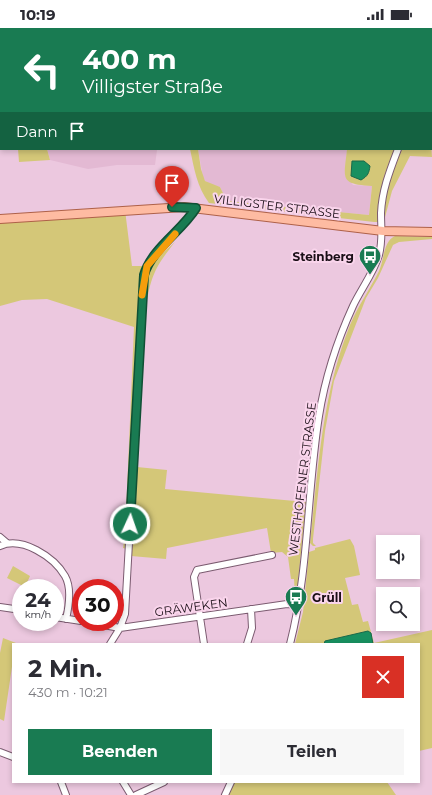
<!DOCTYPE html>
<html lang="de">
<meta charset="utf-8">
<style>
body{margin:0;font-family:Montserrat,sans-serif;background:#f7f7f7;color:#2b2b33;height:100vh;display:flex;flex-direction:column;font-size:15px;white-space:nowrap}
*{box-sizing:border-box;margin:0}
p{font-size:13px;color:#7c7c81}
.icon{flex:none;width:22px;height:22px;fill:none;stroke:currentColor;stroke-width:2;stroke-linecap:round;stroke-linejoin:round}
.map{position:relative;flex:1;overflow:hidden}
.drawer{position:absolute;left:12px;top:615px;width:408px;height:140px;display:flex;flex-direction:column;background:#fff;border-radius:0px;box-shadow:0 2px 6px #0003}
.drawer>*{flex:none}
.top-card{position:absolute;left:0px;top:0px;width:432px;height:122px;box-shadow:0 2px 6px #0003;background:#197b52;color:#fff;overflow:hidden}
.buttons{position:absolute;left:376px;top:507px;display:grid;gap:8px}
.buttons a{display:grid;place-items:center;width:44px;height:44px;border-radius:0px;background:#fff;box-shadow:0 2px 6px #0003;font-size:20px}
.speed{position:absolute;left:12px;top:551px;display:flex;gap:8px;font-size:20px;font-weight:700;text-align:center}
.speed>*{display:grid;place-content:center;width:52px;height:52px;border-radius:50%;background:#fff;box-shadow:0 2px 6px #0003;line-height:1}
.speed small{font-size:10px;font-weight:400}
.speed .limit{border:6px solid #d22;background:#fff;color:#111}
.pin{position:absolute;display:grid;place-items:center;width:34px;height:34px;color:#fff;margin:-41px -17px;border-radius:50% 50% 50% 0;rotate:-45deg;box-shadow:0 0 4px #0007}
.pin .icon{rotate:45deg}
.me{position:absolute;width:44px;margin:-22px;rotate:3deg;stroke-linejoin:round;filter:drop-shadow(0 0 3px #0008)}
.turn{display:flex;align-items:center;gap:14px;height:84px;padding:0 16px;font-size:18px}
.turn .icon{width:52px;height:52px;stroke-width:2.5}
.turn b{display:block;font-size:28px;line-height:34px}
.then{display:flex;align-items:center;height:38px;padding:0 16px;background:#0003;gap:8px;font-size:15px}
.round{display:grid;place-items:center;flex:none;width:42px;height:42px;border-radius:0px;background:#f7f7f7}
.summary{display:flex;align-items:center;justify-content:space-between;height:68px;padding:0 16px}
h1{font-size:24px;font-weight:700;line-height:30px}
.action{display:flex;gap:8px;margin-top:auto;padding:8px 16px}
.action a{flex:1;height:46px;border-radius:0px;background:#197b52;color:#fff;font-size:16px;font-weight:700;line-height:46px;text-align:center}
.action a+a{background:#f7f7f7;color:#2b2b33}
.status{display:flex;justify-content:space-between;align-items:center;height:28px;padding:0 20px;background:#fff;direction:ltr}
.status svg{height:11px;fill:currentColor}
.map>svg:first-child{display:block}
</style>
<div class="status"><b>10:19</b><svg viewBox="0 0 49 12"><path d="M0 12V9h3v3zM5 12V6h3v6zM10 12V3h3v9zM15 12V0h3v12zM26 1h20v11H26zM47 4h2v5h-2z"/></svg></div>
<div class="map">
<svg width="432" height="767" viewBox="0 0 432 767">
<rect width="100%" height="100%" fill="#ecc8df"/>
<!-- built -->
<path fill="#e3b9d3" d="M47 121H161L157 122 155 137H117L88 141 50 132Z
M198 121H347L345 147 353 157 372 158 369 187 227 173 220 159 212 157 205 153 203 149Z"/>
<!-- green -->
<path fill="#d4c778" d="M285 0H432V27L431 1Z
M431 114 432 129 410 128 392 163 384 193 386 161 402 121H431Z
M18 121H47L50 132 19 134Z
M190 121H198L201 141 205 153 220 159 227 173 369 187 372 158C339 156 344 151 347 121H395L385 146 380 165 378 194H374L209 175C197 159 194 140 190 121Z
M125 182 132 238H147L141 258 138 301 127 521 123 520 125 508 134 299 47 271 22 272 0 278V195Z
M395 208 432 209V211L399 214 393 217 378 250 366 270 334 353 325 403 313 511V515L316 518H313L310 515C318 441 322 367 350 297 358 278 370 261 379 243 384 233 383 213 395 208Z
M175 214C156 238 151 247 146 278L137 439 167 442 165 461 306 474 297 565 295 568 294 551H291L288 529 282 524 271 525 267 500 167 520 166 531 131 528 146 248 152 235Z
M350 511 354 518 360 547 345 550 352 577 358 576 363 594 368 593 374 615 432 602V720L419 723V616H295L303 584 309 524 315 522V520Z
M13 538 30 548 25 559 7 550Z
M3 610 16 615 13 616V632L4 693 0 691V625Z
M231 754H387L396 767H225Z"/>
<!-- water -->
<path fill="#189060" stroke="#19694a" d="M352 133H364L370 138C369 145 368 148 361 152L351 148Z
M368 603 371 605 373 616H324L325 613Z"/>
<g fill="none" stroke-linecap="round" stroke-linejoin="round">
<!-- stream -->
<path stroke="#19694a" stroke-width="1.5" d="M275 0V1"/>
<!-- minor casing -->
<g stroke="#7b5b70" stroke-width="8">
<path id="minor" d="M431 38 432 36
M0 509 7 515
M0 518C22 508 54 529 65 548 72 560 69 578 66 591
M0 579 21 582
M55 589 81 593
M87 594 120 600 287 576 298 577
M110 616 120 600 125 586 144 247C152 220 181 204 196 180
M204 616 194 549 197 542 272 527
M247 616 252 600 251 581
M290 616C309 542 307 463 319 388 325 350 337 313 353 278 361 261 373 246 379 227 383 212 381 200 381 185 382 162 390 142 398 121
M0 724 13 729
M61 754 66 767
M123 754 131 767
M136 767 164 754
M225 767 231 754"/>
</g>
<!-- major casing -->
<g stroke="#ae6149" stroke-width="10">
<path id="major" d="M0 191 184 179 383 203 432 204"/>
</g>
<!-- highway casing -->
<g stroke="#ae6149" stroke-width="11">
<path id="highway" d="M3 0 5 1
M36 0 38 1
M431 95H432
M431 108H432"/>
</g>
<!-- minor -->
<use href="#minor" stroke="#fff" stroke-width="6"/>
<!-- major -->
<use href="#major" stroke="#febba2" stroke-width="8"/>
<!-- highway -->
<use href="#highway" stroke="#fd8d64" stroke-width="9"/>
</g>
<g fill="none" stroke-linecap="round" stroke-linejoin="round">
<!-- route casing -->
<g stroke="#105035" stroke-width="10">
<path id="route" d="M130 496 144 247C152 220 181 204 196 180L172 179"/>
</g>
<!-- route -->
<use href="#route" stroke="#197b52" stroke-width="7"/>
<!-- slow -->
<path stroke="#f59e0b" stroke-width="7" d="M142 267 147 238 175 206"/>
</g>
<!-- icons -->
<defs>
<g id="bus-pin" transform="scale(1.15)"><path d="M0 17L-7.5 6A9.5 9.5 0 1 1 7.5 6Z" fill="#197b52" stroke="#fad5ec"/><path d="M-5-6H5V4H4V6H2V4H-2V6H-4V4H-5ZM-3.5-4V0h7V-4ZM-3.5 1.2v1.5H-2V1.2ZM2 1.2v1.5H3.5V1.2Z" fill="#fff"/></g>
</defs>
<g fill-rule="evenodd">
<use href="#bus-pin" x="370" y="228"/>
<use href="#bus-pin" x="296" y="569"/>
</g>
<g text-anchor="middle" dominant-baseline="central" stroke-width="4" stroke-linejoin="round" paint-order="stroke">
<!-- street labels -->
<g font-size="12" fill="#1a0e16" stroke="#fad5ec">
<text transform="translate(277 178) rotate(7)">VILLIGSTER STRASSE</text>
<text transform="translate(302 451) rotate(-83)">WESTHOFENER STRASSE</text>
<text transform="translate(191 579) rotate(-8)">GRÄWEKEN</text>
</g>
<!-- poi labels -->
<g font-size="12" font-weight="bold" fill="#1a0e16" stroke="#fad5ec" text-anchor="end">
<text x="354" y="228">Steinberg</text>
<text x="312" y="569" text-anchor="start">Grüll</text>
</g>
</g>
</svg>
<div class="buttons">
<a><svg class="icon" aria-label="sound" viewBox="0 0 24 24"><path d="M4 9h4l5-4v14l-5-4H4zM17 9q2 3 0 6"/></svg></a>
<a><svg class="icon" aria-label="search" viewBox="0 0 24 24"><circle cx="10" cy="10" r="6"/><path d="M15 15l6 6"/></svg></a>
</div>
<div class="speed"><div>24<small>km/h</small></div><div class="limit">30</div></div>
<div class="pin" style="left:172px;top:179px;background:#d93025"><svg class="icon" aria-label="arrive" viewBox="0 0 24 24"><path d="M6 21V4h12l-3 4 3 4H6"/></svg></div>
<svg class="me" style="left:130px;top:496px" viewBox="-20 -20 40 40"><circle r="17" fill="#197b52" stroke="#fff" stroke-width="3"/><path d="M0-11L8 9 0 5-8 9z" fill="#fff"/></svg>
<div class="top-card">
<div class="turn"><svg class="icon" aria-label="left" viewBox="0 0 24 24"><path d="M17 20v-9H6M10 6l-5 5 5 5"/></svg><div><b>400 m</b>Villigster Straße</div></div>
<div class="then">Dann<svg class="icon" aria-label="arrive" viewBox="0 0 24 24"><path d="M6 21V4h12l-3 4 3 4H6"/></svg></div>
</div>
<section class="drawer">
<div class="summary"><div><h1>2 Min.</h1><p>430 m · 10:21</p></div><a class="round" style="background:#d93025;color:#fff"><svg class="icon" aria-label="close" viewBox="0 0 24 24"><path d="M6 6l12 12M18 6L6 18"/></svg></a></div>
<div class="action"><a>Beenden</a><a>Teilen</a></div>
</section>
</div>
